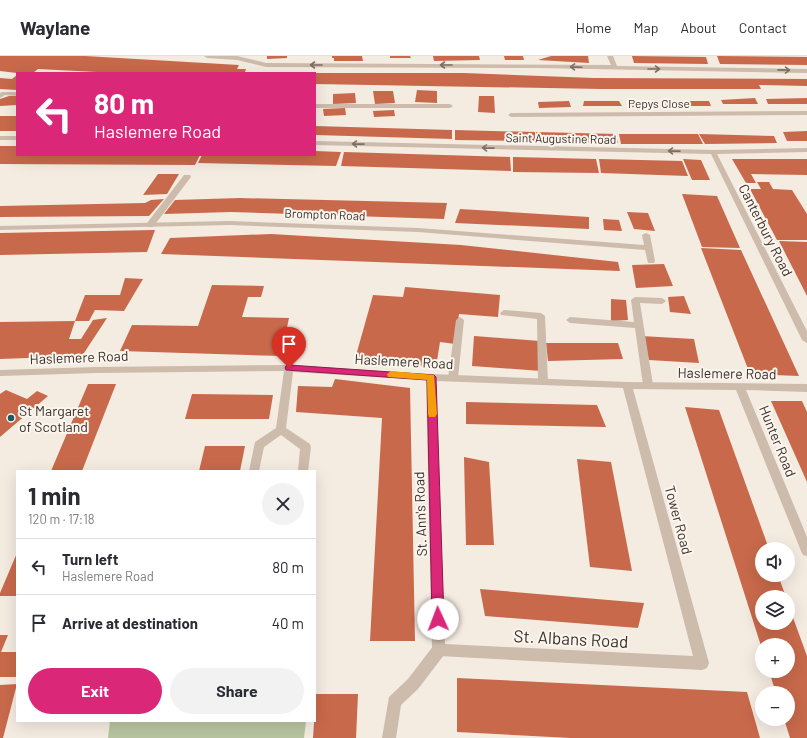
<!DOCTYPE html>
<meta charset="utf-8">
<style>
body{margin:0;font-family:Barlow,sans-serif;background:#f2f2f3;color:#2b2b33;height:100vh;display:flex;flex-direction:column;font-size:15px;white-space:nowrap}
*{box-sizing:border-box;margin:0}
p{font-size:13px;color:#7c7c81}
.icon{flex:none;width:22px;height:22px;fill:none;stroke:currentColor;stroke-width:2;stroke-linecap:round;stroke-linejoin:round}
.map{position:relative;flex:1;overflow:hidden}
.side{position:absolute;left:16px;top:414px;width:300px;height:252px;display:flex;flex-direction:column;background:#fff;border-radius:0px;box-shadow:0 4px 16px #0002}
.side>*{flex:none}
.hud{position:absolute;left:16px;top:16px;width:300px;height:84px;border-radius:0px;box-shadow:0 4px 16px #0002;background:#db2777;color:#fff;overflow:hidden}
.buttons{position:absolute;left:755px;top:486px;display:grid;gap:8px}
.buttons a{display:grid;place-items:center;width:40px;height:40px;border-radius:50%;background:#fff;box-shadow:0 4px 16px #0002;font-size:20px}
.pin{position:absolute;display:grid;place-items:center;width:34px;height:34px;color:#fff;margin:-41px -17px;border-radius:50% 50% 50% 0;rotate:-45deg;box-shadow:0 0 4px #0007}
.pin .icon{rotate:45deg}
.me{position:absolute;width:44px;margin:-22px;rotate:358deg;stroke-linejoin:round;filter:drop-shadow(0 0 3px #0008)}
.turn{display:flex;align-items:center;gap:14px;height:84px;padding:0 12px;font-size:18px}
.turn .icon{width:52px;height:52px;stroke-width:2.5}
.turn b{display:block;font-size:28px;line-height:34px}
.round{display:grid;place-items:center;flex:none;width:42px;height:42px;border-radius:21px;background:#f2f2f3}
.head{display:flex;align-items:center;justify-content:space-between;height:68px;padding:0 12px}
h1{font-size:24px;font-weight:700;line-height:30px}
.button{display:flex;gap:8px;margin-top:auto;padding:8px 12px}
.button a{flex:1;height:46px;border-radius:24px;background:#db2777;color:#fff;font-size:16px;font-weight:700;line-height:46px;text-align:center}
.button a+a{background:#f2f2f3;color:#2b2b33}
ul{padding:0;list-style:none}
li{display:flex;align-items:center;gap:12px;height:56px;padding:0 12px;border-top:1px solid #e1e1e2}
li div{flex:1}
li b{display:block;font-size:15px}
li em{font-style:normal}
header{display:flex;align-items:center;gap:24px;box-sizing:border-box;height:56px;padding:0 20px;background:#fff;border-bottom:1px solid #e1e1e2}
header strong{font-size:19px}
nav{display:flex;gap:22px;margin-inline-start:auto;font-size:14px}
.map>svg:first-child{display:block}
</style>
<header>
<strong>Waylane</strong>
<nav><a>Home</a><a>Map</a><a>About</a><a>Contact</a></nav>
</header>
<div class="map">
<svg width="807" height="682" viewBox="0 0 807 682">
<rect width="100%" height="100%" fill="#f4ebe1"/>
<!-- green -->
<path fill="#b8c4a0" d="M110 665H306L304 682H108Z"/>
<!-- building -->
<path fill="#c8694b" d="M0 0H85L239 9 237 13H246L245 16H250V17H116L38 13 33 17H17L0 15Z
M267 0H287V2L267 3Z
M332 0H362L363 5H334V2H332Z
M390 0H410L411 2H390Z
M433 0H479L480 4 434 5Z
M504 0H523L524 4H505Z
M551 0H588L589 7 538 4Z
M632 0 706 1 708 8 634 7Z
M717 0 807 1V9L720 8Z
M315 17H464L594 22 807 23V30L759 29 761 33H601L315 28Z
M17 19V34L0 33V22L12 23Z
M417 34 437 35V47L415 46Z
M373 35H393L395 47 375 48Z
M355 37 356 47 333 48V38Z
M9 40H17V49L0 50V43Z
M479 40H494L495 57 478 56Z
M755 42 758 48H723L721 44Z
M807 42V48H768L766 43Z
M569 45 571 51 539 52 538 46Z
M584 45H619L622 50H583Z
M678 45H709L711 50H677Z
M631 46H667L669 51H630Z
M345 52 346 59 324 60 323 53Z
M394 54 395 60 374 61 373 55Z
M0 60H17V75H0Z
M315 70 452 74V83L315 79Z
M455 74 535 76V85L455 84Z
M807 75V85H787L783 76Z
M536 76 616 78 618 87 537 86Z
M619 78H698L703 88H621Z
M699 78 774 80 777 87 705 88Z
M0 90H17V99H200L195 109 0 108Z
M315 95 341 96 336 110 198 107 202 99H315Z
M344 96 510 101 511 115 341 110Z
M513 101 596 103 599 117 513 116Z
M599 103 682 105 688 120 601 117Z
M683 103 701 104 710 124H692Z
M732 103H807V119L751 118 756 127H746Z
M158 118H179L167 138 143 139Z
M757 126H769L773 133 792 134 807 158V184H777L750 133H761Z
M682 138 717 140 740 192 702 191Z
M240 142 447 147 444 163 231 156 164 158 175 144Z
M164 143 149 160 0 161V150L145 147 151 144Z
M460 153 589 161V173L455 167Z
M627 156 648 157 655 175 634 173Z
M603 163 619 164 622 175 604 174Z
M155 174 147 196 0 199V177Z
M271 178 461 189 618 206 620 215 161 198 170 182Z
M779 185 807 186V240L805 236Z
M701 192 741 194 799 320 750 318Z
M664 208 673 230 636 232 632 209Z
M125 222 143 223 124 255 95 254 89 265H75L85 239H120Z
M212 229 264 230 261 241H248L242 261 289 262 281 300 120 295 132 269 198 270Z
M405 231 500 239 498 261 459 258 455 288 440 286 436 311 355 303 373 239 403 241Z
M684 240 691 258 670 256 668 241Z
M611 243 626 244 628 264 611 265Z
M107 262 82 300 0 303V266L75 265 69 283H81L93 264Z
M474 280 540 285 541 315 472 310Z
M641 280 694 283 699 307 649 304Z
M546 287H618L623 303 548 305Z
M335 323 410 332 415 585H370L382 362 296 356 298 330 332 331Z
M88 328H116L82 415H51Z
M6 334 27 343 37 335 48 340 0 381V338Z
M192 338 273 339 269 363H185Z
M771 345H802L807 356V426Z
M466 346 597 349 606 371 466 368Z
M685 351 719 354 769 493H762V519H778L786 541H762V567H788V548L807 600V682H790L784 663H788V637H776L769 615H788V589H762V593Z
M205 390H245L240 415H199Z
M464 401 489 406 494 489H466Z
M577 403 611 406 632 515 590 511Z
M17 497V540H0V537Z
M480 533 644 547 638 572 485 560Z
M0 579H8L1 596H17L16 621H0Z
M457 622 747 636 760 682H571L457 676Z
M17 628 3 682H0V629Z
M316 638H358L356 682H313Z"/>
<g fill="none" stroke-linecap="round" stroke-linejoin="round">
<!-- service -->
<path fill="#cdbbac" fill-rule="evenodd" d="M2 36H17V40L5 39 0 42V37Z
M315 48H450L453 50 450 52H315Z
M184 119H190L191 121 153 171H147V167Z
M635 241 662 242 666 245 662 248 640 247 653 329 648 332 643 329 635 272 570 267 566 264 570 261 634 266 631 244Z
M504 254 541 257 545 260 548 326 546 328 543 329 538 326 537 263 501 259 500 257Z
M460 261 464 264 458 322 453 325 448 322 456 264Z
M439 588 444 589 446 594 444 599 418 633 401 649 396 682H382L389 641 408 623 434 589Z"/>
<!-- minor -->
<path fill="#cdbbac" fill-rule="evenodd" d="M204 0H237L266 7 611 9 607 0H613L617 10 807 13V17L537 12 266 11 237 4 207 2Z
M807 55V59L511 61 508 59 511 57Z
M0 80H17V84H0Z
M315 85 713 94 807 92V96L717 98 807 275V287L802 284 711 98 315 89Z
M230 165 418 172 644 189 642 179 646 177 650 179 655 205 654 207H648L645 194 418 176 230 169 0 174V170Z
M289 309 431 318 627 326 807 328V336L746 334 807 481V500L803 499 801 495 736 334 633 333 709 607 707 612 702 614 439 600 434 599 432 594 426 324 293 316 286 372 310 388 311 391 308 415H298L300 393 281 379 264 391 259 415H249L255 386 276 372 284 315 96 317 0 320V314L96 311ZM436 325 623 332 693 600 445 588Z"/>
</g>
<!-- one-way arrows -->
<defs><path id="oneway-shaft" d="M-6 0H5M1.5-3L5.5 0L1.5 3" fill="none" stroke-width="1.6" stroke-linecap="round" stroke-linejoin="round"/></defs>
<g stroke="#7d6f65">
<use href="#oneway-shaft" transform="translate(316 9) rotate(180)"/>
<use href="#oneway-shaft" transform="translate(446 9) rotate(-180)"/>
<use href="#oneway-shaft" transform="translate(576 11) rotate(-178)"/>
<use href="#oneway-shaft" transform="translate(654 13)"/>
<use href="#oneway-shaft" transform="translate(784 14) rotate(1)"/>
<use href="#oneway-shaft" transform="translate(358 88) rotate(-179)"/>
<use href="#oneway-shaft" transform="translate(488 92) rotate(-179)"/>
<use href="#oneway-shaft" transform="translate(674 95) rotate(-179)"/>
</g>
<!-- route -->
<path fill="#db2777" stroke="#8e194d" d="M289 309 434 319 436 321 444 563 442 567 438 569 434 567 432 563 427 324 286 314 285 312 286 310Z"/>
<!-- slow -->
<path fill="#f59e0b" d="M391 315 434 319 437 358 435 361H429L428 358 427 324 388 321 387 318Z"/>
<!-- markers -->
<circle fill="#1f5a5e" stroke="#fbf5ee" stroke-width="1.5" cx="11" cy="362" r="4"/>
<g text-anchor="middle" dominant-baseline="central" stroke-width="4" stroke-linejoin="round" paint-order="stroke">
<!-- far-street labels -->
<g font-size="12" fill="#3b302b" stroke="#fbf5ee">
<text x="659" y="47">Pepys Close</text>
<text transform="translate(561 82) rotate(1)">Saint Augustine Road</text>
<text transform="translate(325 158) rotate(2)">Brompton Road</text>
</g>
<!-- street labels -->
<g font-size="14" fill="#3b302b" stroke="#fbf5ee">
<text transform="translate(766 174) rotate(63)">Canterbury Road</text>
<text transform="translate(79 301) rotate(-2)">Haslemere Road</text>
<text transform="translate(404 305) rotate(3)">Haslemere Road</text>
<text transform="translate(727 317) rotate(1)">Haslemere Road</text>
<text transform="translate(778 385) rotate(68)">Hunter Road</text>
<text transform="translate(420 458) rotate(-92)">St. Ann's Road</text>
<text transform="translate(679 464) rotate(75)">Tower Road</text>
</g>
<!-- poi labels -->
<g font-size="14" fill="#3b302b" stroke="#fbf5ee" text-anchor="start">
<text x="19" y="354">St Margaret<tspan x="19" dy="16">of Scotland</tspan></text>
</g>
<!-- near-street labels -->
<g font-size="17" fill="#3b302b" stroke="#fbf5ee">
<text transform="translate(571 582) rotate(3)">St. Albans Road</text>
</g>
</g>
</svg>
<div class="buttons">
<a><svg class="icon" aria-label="sound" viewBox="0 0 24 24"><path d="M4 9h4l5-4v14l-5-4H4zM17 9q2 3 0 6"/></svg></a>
<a><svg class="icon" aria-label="layers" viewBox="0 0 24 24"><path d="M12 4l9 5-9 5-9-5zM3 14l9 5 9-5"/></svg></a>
<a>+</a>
<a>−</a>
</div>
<div class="pin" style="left:289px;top:312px;background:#d93025"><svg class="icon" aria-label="arrive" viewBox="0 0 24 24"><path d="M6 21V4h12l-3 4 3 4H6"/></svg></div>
<svg class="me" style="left:438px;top:563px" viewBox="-20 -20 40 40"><circle r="19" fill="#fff"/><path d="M0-13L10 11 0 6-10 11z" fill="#db2777"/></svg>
<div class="hud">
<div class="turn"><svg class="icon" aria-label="left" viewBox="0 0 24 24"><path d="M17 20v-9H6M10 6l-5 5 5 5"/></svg><div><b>80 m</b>Haslemere Road</div></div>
</div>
<section class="side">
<div class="head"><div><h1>1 min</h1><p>120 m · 17:18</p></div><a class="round"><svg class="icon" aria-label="close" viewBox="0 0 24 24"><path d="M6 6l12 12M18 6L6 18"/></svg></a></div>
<ul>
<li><svg class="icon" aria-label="left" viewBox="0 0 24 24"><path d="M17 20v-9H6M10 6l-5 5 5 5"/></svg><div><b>Turn left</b><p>Haslemere Road</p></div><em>80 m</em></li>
<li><svg class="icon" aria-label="arrive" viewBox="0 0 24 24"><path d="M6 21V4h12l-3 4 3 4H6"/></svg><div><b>Arrive at destination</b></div><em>40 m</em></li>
</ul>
<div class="button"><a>Exit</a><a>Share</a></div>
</section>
</div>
